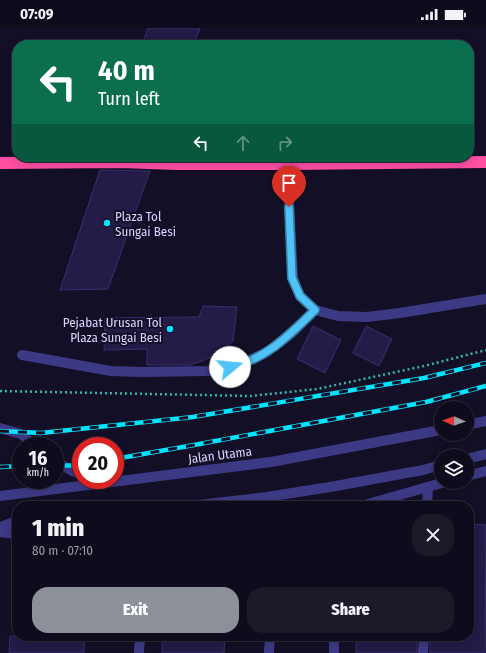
<!DOCTYPE html>
<meta charset="utf-8">
<style>
body{margin:0;font-family:"Fira Sans Condensed",sans-serif;background:#1c1929;color:#f1f3f6;height:100vh;display:flex;flex-direction:column;font-size:15px;white-space:nowrap}
*{box-sizing:border-box;margin:0}
p{font-size:13px;color:#9b9ba3}
.icon{flex:none;width:22px;height:22px;fill:none;stroke:currentColor;stroke-width:2;stroke-linecap:round;stroke-linejoin:round}
.map{position:relative;flex:1;overflow:hidden}
.side{position:absolute;left:12px;top:473px;width:462px;height:140px;display:flex;flex-direction:column;background:#0e0b1c;border-radius:16px;box-shadow:0 2px 10px #0003,0 0 0 1px #2e2b3b}
.side>*{flex:none}
.guide{position:absolute;left:12px;top:12px;width:462px;height:122px;border-radius:16px;box-shadow:0 2px 10px #0003,0 0 0 1px #2e2b3b;background:#0b6e4f;color:#fff;overflow:hidden}
.needle{width:26px;rotate:272deg}
.tools{position:absolute;left:434px;top:373px;display:grid;gap:8px}
.tools a{display:grid;place-items:center;width:40px;height:40px;border-radius:50%;background:#0e0b1c;box-shadow:0 2px 10px #0003,0 0 0 1px #2e2b3b;font-size:20px}
.speed{position:absolute;left:12px;top:409px;display:flex;gap:8px;font-size:20px;font-weight:700;text-align:center}
.speed>*{display:grid;place-content:center;width:52px;height:52px;border-radius:50%;background:#0e0b1c;box-shadow:0 2px 10px #0003,0 0 0 1px #2e2b3b;line-height:1}
.speed small{font-size:10px;font-weight:400}
.speed .limit{border:6px solid #d22;background:#fff;color:#111}
.pin{position:absolute;display:grid;place-items:center;width:34px;height:34px;color:#fff;margin:-41px -17px;border-radius:50% 50% 50% 0;rotate:-45deg;box-shadow:0 0 4px #0007}
.pin .icon{rotate:45deg}
.me{position:absolute;width:44px;margin:-22px;rotate:73deg;stroke-linejoin:round;filter:drop-shadow(0 0 3px #0008)}
.turn{display:flex;align-items:center;gap:14px;height:84px;padding:0 20px;font-size:18px}
.turn .icon{width:52px;height:52px;stroke-width:2.5}
.turn b{display:block;font-size:28px;line-height:34px}
.lanes{display:flex;align-items:center;height:38px;padding:0 20px;background:#0003;justify-content:center;gap:20px;direction:ltr}
.lanes .off{opacity:.35}
.round{display:grid;place-items:center;flex:none;width:42px;height:42px;border-radius:16px;background:#1c1929}
.summary{display:flex;align-items:center;justify-content:space-between;height:68px;padding:0 20px}
h1{font-size:24px;font-weight:800;line-height:30px}
.cta{display:flex;gap:8px;margin-top:auto;padding:8px 20px}
.cta a{flex:1;height:46px;border-radius:16px;background:#8c9099;color:#fff;font-size:16px;font-weight:800;line-height:46px;text-align:center}
.cta a+a{background:#1c1929;color:#f1f3f6}
.status{display:flex;justify-content:space-between;align-items:center;height:28px;padding:0 20px;background:#0e0b1c;direction:ltr}
.status svg{height:11px;fill:currentColor}
.map>svg:first-child{display:block}
</style>
<div class="status"><b>07:09</b><svg viewBox="0 0 49 12"><path d="M0 12V9h3v3zM5 12V6h3v6zM10 12V3h3v9zM15 12V0h3v12zM26 1h20v11H26zM47 4h2v5h-2z"/></svg></div>
<div class="map">
<svg width="486" height="625" viewBox="0 0 486 625">
<rect width="100%" height="100%" fill="#130f26"/>
<!-- building -->
<path fill="#241b47" stroke="#3b2d73" d="M148 0H200L194 17H142Z
M100 142 150 143 108 261 60 262Z
M203 278 237 279 233 313 216 327 202 333 190 337H147V321L104 322 105 290 199 289Z
M313 298 341 312 325 345 297 331Z
M366 298 392 311 379 338 353 325Z
M469 496 486 497 485 625H430V608H469Z
M10 608H85L84 625H9Z
M162 608H225L224 625H162Z
M356 608H417V625H356Z"/>
<g fill="none" stroke-linecap="round" stroke-linejoin="round">
<!-- path -->
<path stroke="#2fb8b0" stroke-width="2.5" stroke-dasharray="2 3" stroke-linecap="butt" d="M0 363 251 368 317 361 424 338 486 322"/>
<!-- service -->
<path stroke="#3d3a85" stroke-width="10" d="M287 136 293 250 300 268 315 282 338 288 367 289 400 285 486 271
M22 327 111 343 142 344 208 343 241 336 267 324 292 305 315 282
M0 400 21 406 35 418
M55 433 72 443 81 446
M427 478 428 459
M139 625 140 608
M269 625 270 608
M423 625 424 608"/>
<!-- minor -->
<path stroke="#3d3a85" stroke-width="10" d="M334 625V608"/>
<!-- tertiary -->
<path stroke="#3d3a85" stroke-width="10" d="M467 397 486 393
M467 431 486 426
M467 448 486 443
M0 468 271 434 441 402
M190 478 267 469 336 458 423 442 441 437
M361 478 445 454
M0 499 17 493
M0 504 17 506"/>
<!-- motorway -->
<path stroke="#ff4fa3" stroke-width="12" d="M0 135 120 134 177 136H287L486 134"/>
<!-- rail casing -->
<g stroke="#00e5ff" stroke-width="4.5">
<path id="rail" d="M0 403 41 405 193 389 424 350 486 335
M115 431 194 417 426 374 486 358
M55 438 81 437
M0 439 21 438"/>
</g>
<!-- rail -->
<use href="#rail" stroke="#130f26" stroke-width="3" stroke-dasharray="9" stroke-linecap="butt"/>
</g>
<g fill="none" stroke-linecap="round" stroke-linejoin="round">
<!-- route casing -->
<g stroke="#337fa1" stroke-width="10">
<path id="route" d="M230 339C267 331 289 307 315 282L300 268 292 250 289 179"/>
</g>
<!-- route -->
<use href="#route" stroke="#4fc3f7" stroke-width="7"/>
</g>
<!-- markers -->
<g fill="#00e5ff" stroke="#130f26" stroke-width="1.5">
<circle cx="107" cy="195" r="4"/>
<circle cx="170" cy="301" r="4"/>
</g>
<g text-anchor="middle" dominant-baseline="central" stroke-width="4" stroke-linejoin="round" paint-order="stroke">
<!-- poi labels -->
<g font-size="13" fill="#d9d4ff" stroke="#130f26" text-anchor="start">
<text x="115" y="188">Plaza Tol<tspan x="115" dy="15">Sungai Besi</tspan></text>
<text x="162" y="294" text-anchor="end">Pejabat Urusan Tol<tspan x="162" dy="15">Plaza Sungai Besi</tspan></text>
</g>
<!-- street labels -->
<g font-size="13" fill="#d9d4ff" stroke="#130f26">
<text transform="translate(220 427) rotate(-7)">Jalan Utama</text>
</g>
</g>
</svg>
<div class="tools">
<a><svg class="needle" viewBox="-14 -14 28 28"><path d="M0-13l5 13h-10z" fill="#e53935"/><path d="M0 13l5-13h-10z" fill="#9b9ba3"/></svg></a>
<a><svg class="icon" aria-label="layers" viewBox="0 0 24 24"><path d="M12 4l9 5-9 5-9-5zM3 14l9 5 9-5"/></svg></a>
</div>
<div class="speed"><div>16<small>km/h</small></div><div class="limit">20</div></div>
<div class="pin" style="left:289px;top:179px;background:#d93025"><svg class="icon" aria-label="arrive" viewBox="0 0 24 24"><path d="M6 21V4h12l-3 4 3 4H6"/></svg></div>
<svg class="me" style="left:230px;top:339px" viewBox="-20 -20 40 40"><circle r="19" fill="#fff"/><path d="M0-13L10 11 0 6-10 11z" fill="#4fc3f7"/></svg>
<div class="guide">
<div class="turn"><svg class="icon" aria-label="left" viewBox="0 0 24 24"><path d="M17 20v-9H6M10 6l-5 5 5 5"/></svg><div><b>40 m</b>Turn left</div></div>
<div class="lanes"><svg class="icon" aria-label="left" viewBox="0 0 24 24"><path d="M17 20v-9H6M10 6l-5 5 5 5"/></svg><svg class="icon off" aria-label="ahead" viewBox="0 0 24 24"><path d="M12 20V5M6 11l6-6 6 6"/></svg><svg class="icon off" aria-label="right" viewBox="0 0 24 24"><path d="M7 20v-9h11M14 6l5 5-5 5"/></svg></div>
</div>
<section class="side">
<div class="summary"><div><h1>1 min</h1><p>80 m · 07:10</p></div><a class="round"><svg class="icon" aria-label="close" viewBox="0 0 24 24"><path d="M6 6l12 12M18 6L6 18"/></svg></a></div>
<div class="cta"><a>Exit</a><a>Share</a></div>
</section>
</div>
